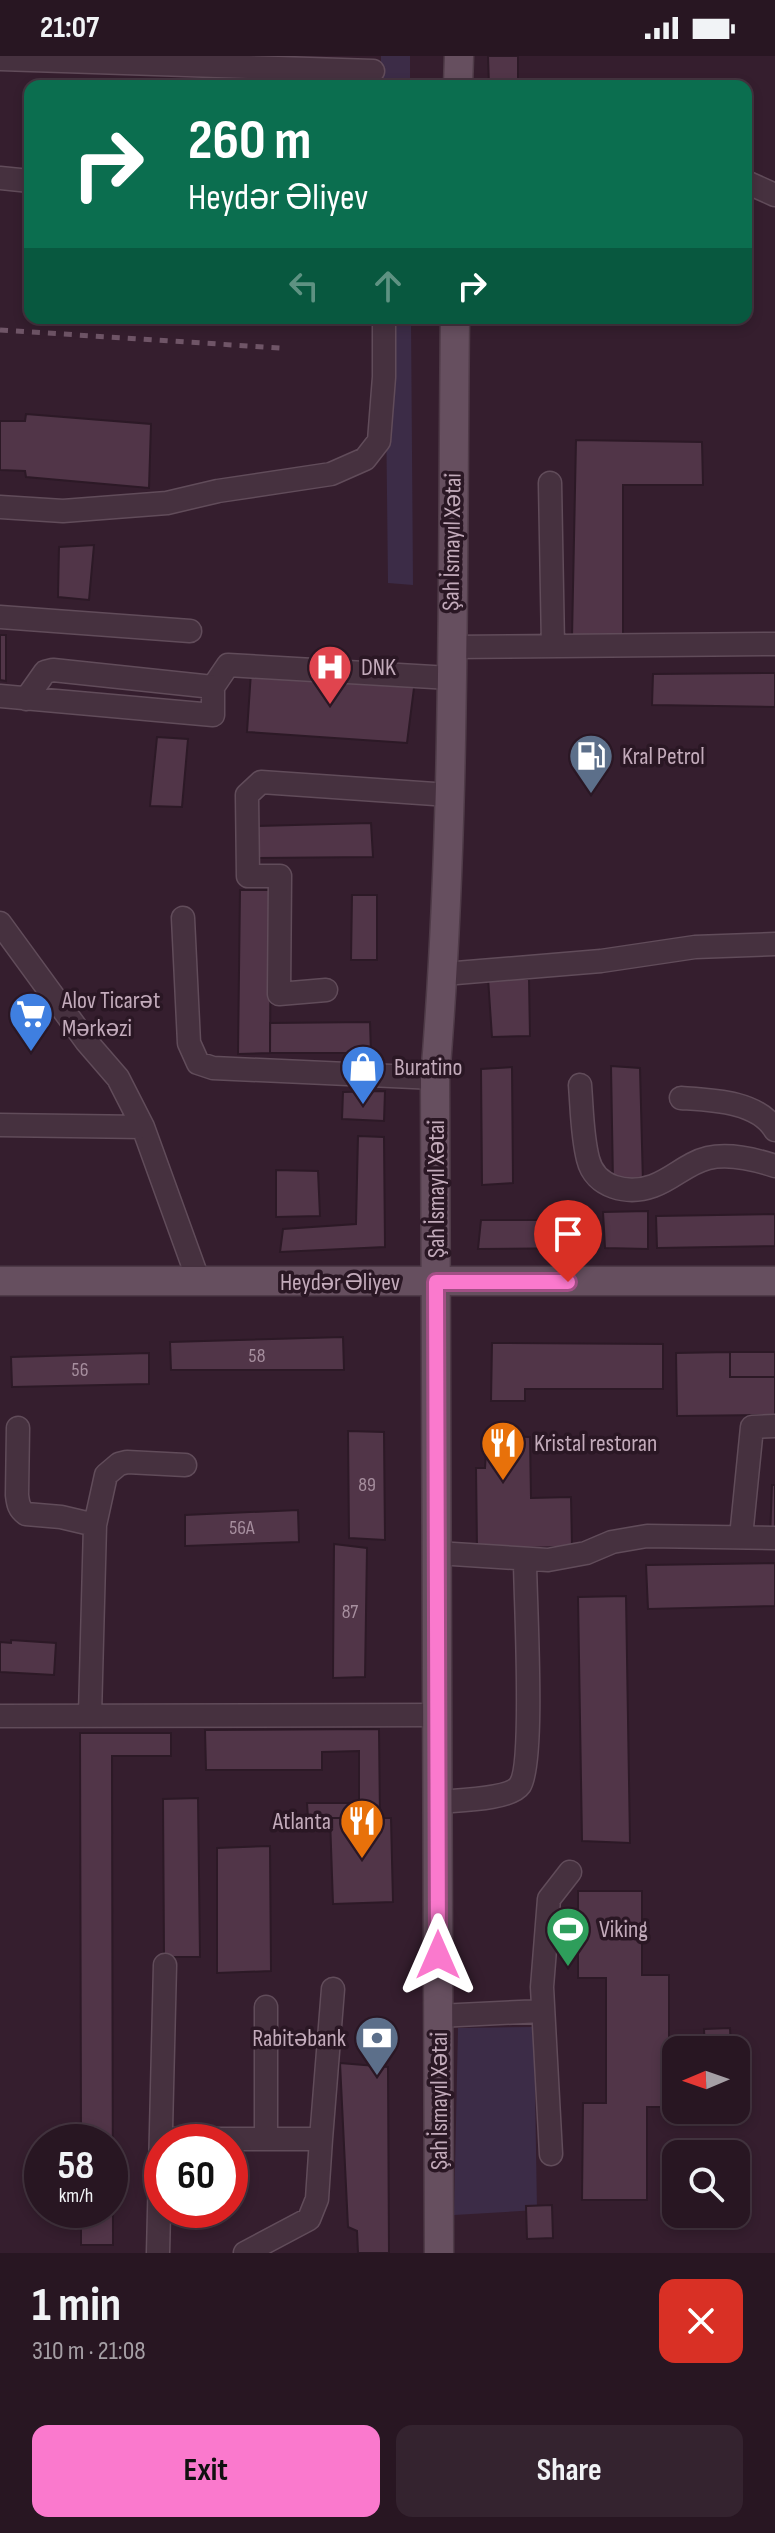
<!DOCTYPE html>
<meta charset="utf-8">
<style>
body{margin:0;font-family:"Sofia Sans Condensed",sans-serif;background:#34232f;color:#f1f3f6;height:100vh;display:flex;flex-direction:column;font-size:30px;white-space:nowrap}
*{box-sizing:border-box;margin:0}
p{font-size:26px;color:#a59fa5}
.icon{flex:none;width:44px;height:44px;fill:none;stroke:currentColor;stroke-width:2;stroke-linecap:round;stroke-linejoin:round}
.map{position:relative;height:2197px;overflow:hidden}
.panel{display:flex;flex-direction:column;background:#281622;flex:1}
.panel>*{flex:none}
.top-card{position:absolute;left:24px;top:24px;width:728px;height:244px;border-radius:16px;box-shadow:0 4px 12px #0003,0 0 0 2px #443540;background:#0b6e4f;color:#fff;overflow:hidden}
.needle{width:52px;rotate:268deg}
.fabs{position:absolute;left:662px;top:1980px;display:grid;gap:16px}
.fabs a{display:grid;place-items:center;width:88px;height:88px;border-radius:16px;background:#281622;box-shadow:0 4px 12px #0003,0 0 0 2px #443540;font-size:40px}
.speed{position:absolute;left:24px;top:2068px;display:flex;gap:16px;font-size:40px;font-weight:700;text-align:center}
.speed>*{display:grid;place-content:center;width:104px;height:104px;border-radius:50%;background:#281622;box-shadow:0 4px 12px #0003,0 0 0 2px #443540;line-height:1}
.speed small{font-size:20px;font-weight:400}
.speed .limit{border:12px solid #d22;background:#fff;color:#111}
.pin{position:absolute;display:grid;place-items:center;width:68px;height:68px;color:#fff;margin:-82px -34px;border-radius:50% 50% 50% 0;rotate:-45deg;box-shadow:0 0 8px #0007}
.pin .icon{rotate:45deg}
.me{position:absolute;width:88px;margin:-44px;rotate:0deg;stroke-linejoin:round;filter:drop-shadow(0 0 6px #0008)}
.turn{display:flex;align-items:center;gap:28px;height:168px;padding:0 32px;font-size:36px}
.turn .icon{width:104px;height:104px;stroke-width:2.5}
.turn b{display:block;font-size:56px;line-height:68px}
.lanes{display:flex;align-items:center;height:76px;padding:0 32px;background:#0003;justify-content:center;gap:40px;direction:ltr}
.lanes .off{opacity:.35}
.round{display:grid;place-items:center;flex:none;width:84px;height:84px;border-radius:16px;background:#34232f}
.head{display:flex;align-items:center;justify-content:space-between;height:136px;padding:0 32px}
h1{font-size:48px;font-weight:700;line-height:60px}
.button{display:flex;gap:16px;margin-top:auto;padding:16px 32px}
.button a{flex:1;height:92px;border-radius:16px;background:#fa79cd;color:#111;font-size:32px;font-weight:700;line-height:92px;text-align:center}
.button a+a{background:#34232f;color:#f1f3f6}
.status{display:flex;justify-content:space-between;align-items:center;height:56px;padding:0 40px;background:#281622;direction:ltr}
.status svg{height:22px;fill:currentColor}
.map>svg:first-child{display:block}
</style>
<div class="status"><b>21:07</b><svg viewBox="0 0 49 12"><path d="M0 12V9h3v3zM5 12V6h3v6zM10 12V3h3v9zM15 12V0h3v12zM26 1h20v11H26zM47 4h2v5h-2z"/></svg></div>
<div class="map">
<svg width="775" height="2197" viewBox="0 0 775 2197">
<rect width="100%" height="100%" fill="#351e2e"/>
<!-- green -->
<path fill="#3c2c47" d="M381 0H410V30H381Z
M385 262H411L413 529 388 527Z
M534 1971 537 2154 454 2159 458 1972Z"/>
<!-- building -->
<path fill="#513548" stroke="#2c1926" stroke-width="2" d="M488 0H518V30H489Z
M26 358 151 368 149 432 26 421 25 415 0 414V365H25Z
M576 384 702 386 703 429H623V580L572 582Z
M94 489 89 544 58 541 59 491Z
M0 579H6V625L0 624Z
M251 616 415 624 407 687 247 676Z
M775 617V651L652 649 653 618Z
M157 681 188 683 182 751 150 750Z
M371 767 373 801 258 802 257 770Z
M240 834H271L270 997 238 998Z
M352 839H377V904H351Z
M488 922 529 923 530 980 492 981Z
M370 966 371 997H270V967Z
M611 1010 640 1012 643 1128 613 1127Z
M512 1011 513 1127 482 1129 481 1013Z
M385 1035 384 1065 342 1063 343 1036Z
M358 1080 384 1081 385 1191 280 1196 283 1173 356 1168Z
M276 1114 318 1115 320 1160 276 1161Z
M648 1155V1193L605 1192 603 1156Z
M775 1158V1190L657 1192 656 1160Z
M481 1164H597V1192L478 1193Z
M343 1281 344 1314H171L170 1286Z
M492 1287 663 1288V1333H525V1345H491Z
M730 1296V1321H775V1359L677 1360 676 1297Z
M730 1296H775V1321H730Z
M149 1297V1328L12 1331 11 1301Z
M348 1375 384 1376 385 1484 349 1482Z
M487 1380 530 1381 531 1442 571 1441 572 1491 477 1493 476 1412H485Z
M772 1429H775V1481L770 1482Z
M298 1454 299 1486 185 1490V1459Z
M334 1488 367 1492 365 1621 333 1622Z
M775 1507V1550L648 1553 646 1509Z
M626 1540 630 1787 582 1785 578 1541Z
M11 1584 56 1587 54 1619 0 1616V1586L11 1587Z
M379 1673 380 1762H308L307 1747H359V1695L322 1696V1714H206L205 1674Z
M80 1677H171V1700H112L113 2189H81V2154H110V2086H81Z
M198 1742 200 1901H164L163 1743Z
M330 1762H391L393 1846 333 1848Z
M270 1790 271 1915 217 1917V1792Z
M578 1835H642V1919H669V2051H647V2144H582L583 2047H606V1922H578Z
M730 1972 731 1994H705L704 1973Z
M340 2007 388 2011 389 2197H358L357 2175 348 2171Z
M552 2149 553 2182 527 2183 526 2150Z"/>
<g fill="none" stroke-linecap="round" stroke-linejoin="round">
<!-- minor casing -->
<g stroke="#614c5a" stroke-width="25">
<path id="minor" d="M0 3 373 15
M0 122 30 125
M746 126 775 139
M550 427 553 590
M0 451 63 455 167 447 218 435 331 418 365 403 379 385 384 321V262
M0 561 190 575
M451 591 775 588
M0 640 213 659V631L228 609 450 622
M26 643 45 616 53 614 213 631
M183 862 189 987 198 1007 213 1012 435 1022
M0 867 86 985 118 1022 143 1071 199 1226
M444 918 601 905 695 891 775 888
M326 934 279 938 280 820H248L247 739 261 726 449 739
M580 1029C582 1053 582 1080 588 1103 595 1132 628 1139 653 1130 673 1123 687 1107 708 1102 730 1097 754 1103 775 1110
M681 1042C711 1044 758 1045 775 1074
M0 1069 143 1071
M18 1372 17 1439C18 1448 19 1453 26 1458L61 1461 95 1469
M741 1481 752 1371 775 1370
M437 1497 548 1504 586 1497 612 1486 647 1480 775 1482
M90 1659 95 1469 106 1419 119 1408 127 1406 185 1409
M0 1660 438 1659
M438 1746C456 1744 510 1744 520 1729 535 1706 525 1541 525 1504
M438 1960 542 1955
M162 2083H321L333 1933
M266 2083V1951
M551 2098 542 1931 549 1843 570 1816
M158 2197 165 1909
M245 2197 309 2163 317 2143 321 2083"/>
</g>
<!-- major casing -->
<g stroke="#4f3b48" stroke-width="31">
<path id="major" d="M458 30 459 0
M0 1225H775
M439 2197 435 1022C456 770 452 515 455 262"/>
</g>
<!-- minor -->
<use href="#minor" stroke="#46313f" stroke-width="22"/>
<!-- major -->
<use href="#major" stroke="#664f5f" stroke-width="28"/>
<!-- rail -->
<path stroke="#6f5567" stroke-width="5" stroke-dasharray="8 8" stroke-linecap="butt" d="M0 274 280 292"/>
</g>
<g fill="none" stroke-linecap="round" stroke-linejoin="round">
<!-- route casing -->
<g stroke="#a24f85" stroke-width="20">
<path id="route" d="M438 1899 436 1226H568"/>
</g>
<!-- route -->
<use href="#route" stroke="#fa79cd" stroke-width="14"/>
</g>
<!-- icons -->
<defs>
<g id="hospital-pin" transform="scale(2.3)"><path d="M0 17L-7.5 6A9.5 9.5 0 1 1 7.5 6Z" fill="#e0444e" stroke="#2a1724"/><path d="M-5-5h3v3.5h4V-5h3V5h-3V1.5h-4V5h-3Z" fill="#fff"/></g>
<g id="fuel-pin" transform="scale(2.3)"><path d="M0 17L-7.5 6A9.5 9.5 0 1 1 7.5 6Z" fill="#5c6f8a" stroke="#2a1724"/><path d="M-5.5-6h7V0h2V4h1.3V-2.5L3-4.5l.8-.8L6-3V5H2.5V1h-1V6h-7ZM-4.2-4.7v3.2H.2V-4.7Z" fill="#fff"/></g>
<g id="supermarket-pin" transform="scale(2.3)"><path d="M0 17L-7.5 6A9.5 9.5 0 1 1 7.5 6Z" fill="#3f7fe0" stroke="#2a1724"/><path d="M-6-5.5h2.5l.6 2H6L4.5 2H-2.5L-4.4-4H-6ZM-1.5 3.2a1.3 1.3 0 1 0 .1 0ZM3 3.2a1.3 1.3 0 1 0 .1 0Z" fill="#fff"/></g>
<g id="shop-pin" transform="scale(2.3)"><path d="M0 17L-7.5 6A9.5 9.5 0 1 1 7.5 6Z" fill="#3f7fe0" stroke="#2a1724"/><path d="M-5-2.5h2.3a2.7 3.5 0 0 1 5.4 0H5L5.5 6h-11ZM-1.5-2.5h3a1.5 2.3 0 0 0-3 0Z" fill="#fff"/></g>
<g id="restaurant-pin" transform="scale(2.3)"><path d="M0 17L-7.5 6A9.5 9.5 0 1 1 7.5 6Z" fill="#e8710a" stroke="#2a1724"/><path d="M-5-6h1v4h1v-4h1v4h1v-4h1v5L-1.5 .5V6h-2V.5L-5-1ZM5-6V6H3V1.5H1.5Q1.5-4 5-6Z" fill="#fff"/></g>
<g id="stadium-pin" transform="scale(2.3)"><path d="M0 17L-7.5 6A9.5 9.5 0 1 1 7.5 6Z" fill="#2e9e5b" stroke="#2a1724"/><path d="M0-5a6.5 5 0 1 0 0 10a6.5 5 0 1 0 0-10ZM-3.5-1.8h7v3.6h-7Z" fill="#fff"/></g>
<g id="bank-pin" transform="scale(2.3)"><path d="M0 17L-7.5 6A9.5 9.5 0 1 1 7.5 6Z" fill="#5c6f8a" stroke="#2a1724"/><path d="M-6-4H6V4H-6ZM0-2.3a2.3 2.3 0 1 0 0 4.6a2.3 2.3 0 1 0 0-4.6Z" fill="#fff"/></g>
</defs>
<g fill-rule="evenodd">
<use href="#hospital-pin" x="330" y="611"/>
<use href="#fuel-pin" x="591" y="700"/>
<use href="#supermarket-pin" x="31" y="958"/>
<use href="#shop-pin" x="363" y="1011"/>
<use href="#restaurant-pin" x="503" y="1387"/>
<use href="#restaurant-pin" x="362" y="1765"/>
<use href="#stadium-pin" x="568" y="1873"/>
<use href="#bank-pin" x="377" y="1982"/>
</g>
<g text-anchor="middle" dominant-baseline="central" stroke-width="7" stroke-linejoin="round" paint-order="stroke">
<!-- number labels -->
<g font-size="20" fill="#a68e9e">
<text x="257" y="1300">58</text>
<text x="80" y="1314">56</text>
<text x="367" y="1429">89</text>
<text x="242" y="1472">56A</text>
<text x="350" y="1556">87</text>
</g>
<!-- street labels -->
<g font-size="24" fill="#c3abbb" stroke="#2a1724">
<text transform="translate(452 486) rotate(-89)">Şah İsmayıl Xətai</text>
<text transform="translate(436 1133) rotate(-90)">Şah İsmayıl Xətai</text>
<text x="340" y="1226">Heydər Əliyev</text>
<text transform="translate(439 2045) rotate(-90)">Şah İsmayıl Xətai</text>
</g>
<!-- poi labels -->
<g font-size="24" fill="#c3abbb" stroke="#2a1724" text-anchor="start">
<text x="361" y="611">DNK</text>
<text x="622" y="700">Kral Petrol</text>
<text x="62" y="944">Alov Ticarət<tspan x="62" dy="28">Mərkəzi</tspan></text>
<text x="394" y="1011">Buratino</text>
<text x="534" y="1387">Kristal restoran</text>
<text x="331" y="1765" text-anchor="end">Atlanta</text>
<text x="599" y="1873">Viking</text>
<text x="346" y="1982" text-anchor="end">Rabitəbank</text>
</g>
</g>
</svg>
<div class="fabs">
<a><svg class="needle" viewBox="-14 -14 28 28"><path d="M0-13l5 13h-10z" fill="#e53935"/><path d="M0 13l5-13h-10z" fill="#a59fa5"/></svg></a>
<a><svg class="icon" aria-label="search" viewBox="0 0 24 24"><circle cx="10" cy="10" r="6"/><path d="M15 15l6 6"/></svg></a>
</div>
<div class="speed"><div>58<small>km/h</small></div><div class="limit">60</div></div>
<div class="pin" style="left:568px;top:1226px;background:#d93025"><svg class="icon" aria-label="arrive" viewBox="0 0 24 24"><path d="M6 21V4h12l-3 4 3 4H6"/></svg></div>
<svg class="me" style="left:438px;top:1899px" viewBox="-20 -20 40 40"><path d="M0-17L14 15 0 8-14 15z" fill="#fa79cd" stroke="#fff" stroke-width="4"/></svg>
<div class="top-card">
<div class="turn"><svg class="icon" aria-label="right" viewBox="0 0 24 24"><path d="M7 20v-9h11M14 6l5 5-5 5"/></svg><div><b>260 m</b>Heydər Əliyev</div></div>
<div class="lanes"><svg class="icon off" aria-label="left" viewBox="0 0 24 24"><path d="M17 20v-9H6M10 6l-5 5 5 5"/></svg><svg class="icon off" aria-label="ahead" viewBox="0 0 24 24"><path d="M12 20V5M6 11l6-6 6 6"/></svg><svg class="icon" aria-label="right" viewBox="0 0 24 24"><path d="M7 20v-9h11M14 6l5 5-5 5"/></svg></div>
</div>
</div>
<section class="panel">
<div class="head"><div><h1>1 min</h1><p>310 m · 21:08</p></div><a class="round" style="background:#d93025;color:#fff"><svg class="icon" aria-label="close" viewBox="0 0 24 24"><path d="M6 6l12 12M18 6L6 18"/></svg></a></div>
<div class="button"><a>Exit</a><a>Share</a></div>
</section>
